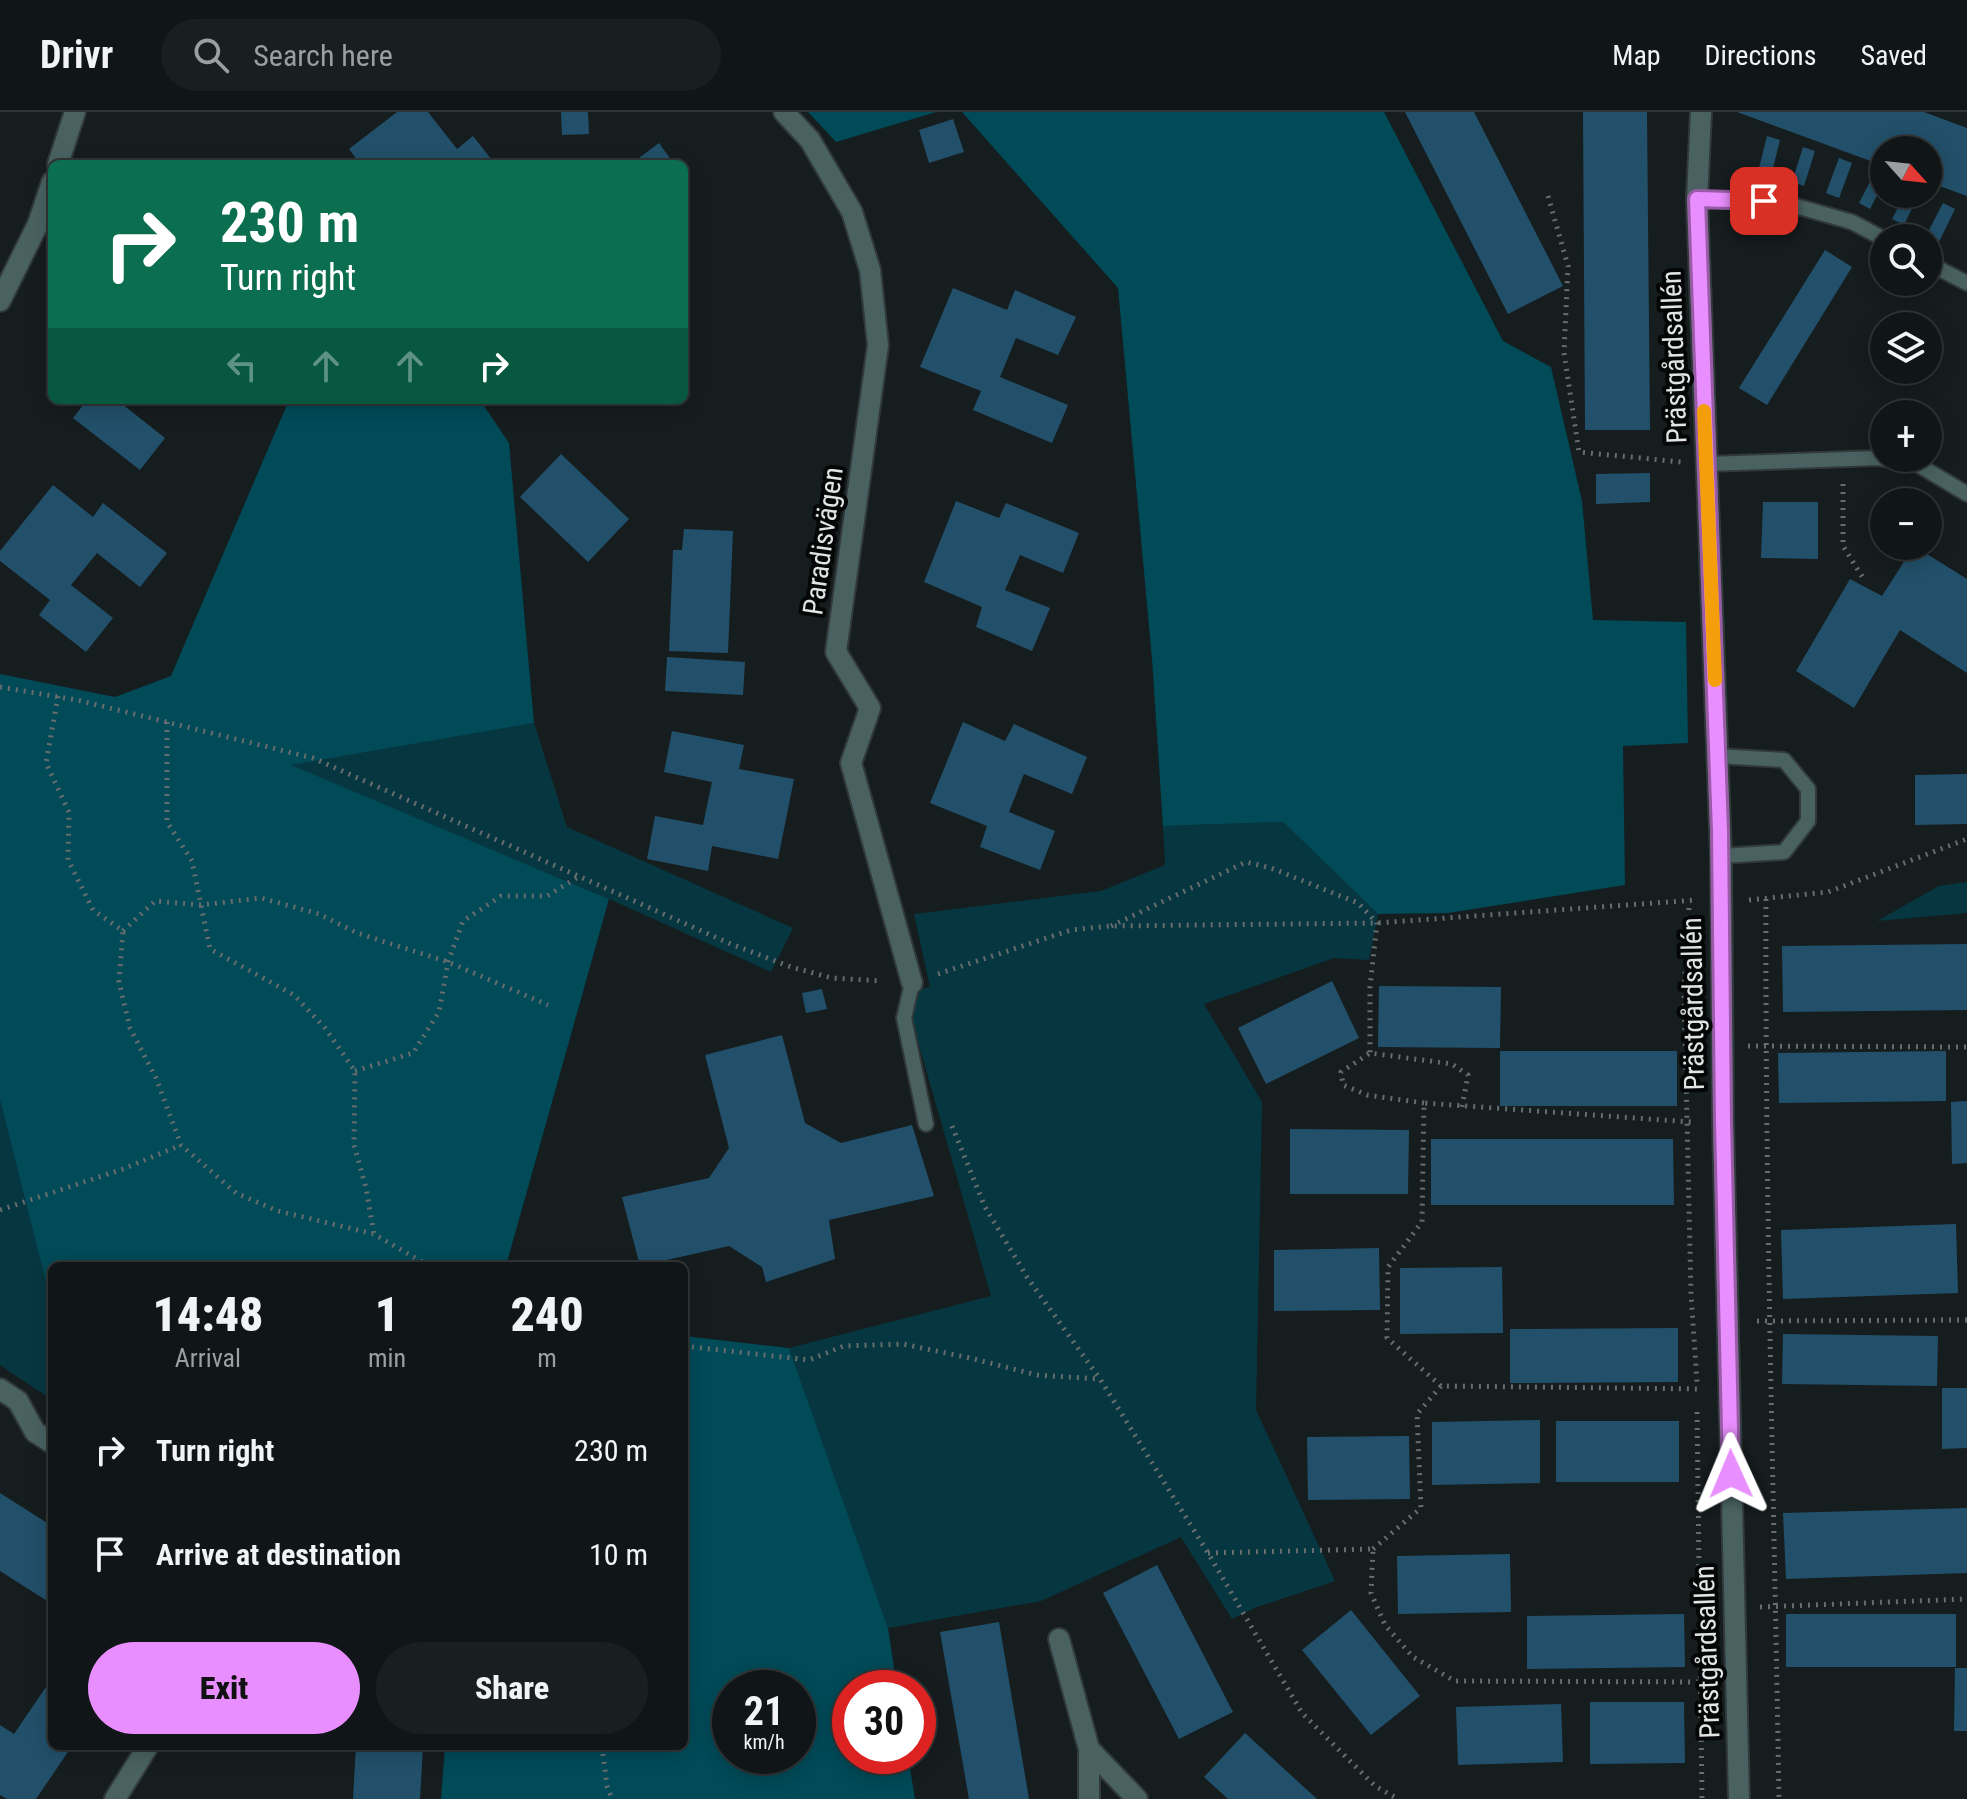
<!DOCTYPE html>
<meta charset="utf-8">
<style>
body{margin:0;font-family:"Roboto Condensed",sans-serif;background:#191f20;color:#f1f3f6;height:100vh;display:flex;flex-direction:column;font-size:30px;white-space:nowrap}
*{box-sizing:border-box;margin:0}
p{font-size:26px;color:#9c9fa1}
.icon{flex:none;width:44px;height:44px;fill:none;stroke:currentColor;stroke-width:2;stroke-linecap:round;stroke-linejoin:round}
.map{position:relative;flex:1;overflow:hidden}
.side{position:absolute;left:48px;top:1150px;width:640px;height:488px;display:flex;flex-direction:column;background:#101617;border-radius:12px;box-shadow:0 4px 20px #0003,0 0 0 2px #303536}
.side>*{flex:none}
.banner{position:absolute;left:48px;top:48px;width:640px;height:244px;border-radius:12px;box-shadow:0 4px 20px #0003,0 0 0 2px #303536;background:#0b6e4f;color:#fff;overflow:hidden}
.needle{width:52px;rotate:117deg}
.controls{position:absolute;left:1870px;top:24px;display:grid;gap:16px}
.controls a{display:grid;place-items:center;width:72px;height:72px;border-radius:50%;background:#101617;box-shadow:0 4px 20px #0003,0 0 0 2px #303536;font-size:40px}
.speed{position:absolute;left:712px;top:1558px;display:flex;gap:16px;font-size:40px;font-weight:700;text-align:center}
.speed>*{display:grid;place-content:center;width:104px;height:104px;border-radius:50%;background:#101617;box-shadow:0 4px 20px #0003,0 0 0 2px #303536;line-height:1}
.speed small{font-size:20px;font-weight:400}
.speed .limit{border:12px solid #d22;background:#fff;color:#111}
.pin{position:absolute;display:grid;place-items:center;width:68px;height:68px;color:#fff;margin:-34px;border-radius:16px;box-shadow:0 4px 12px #0006}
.me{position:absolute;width:88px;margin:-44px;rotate:359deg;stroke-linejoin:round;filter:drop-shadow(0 0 6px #0008)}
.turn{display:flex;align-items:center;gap:28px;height:168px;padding:0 40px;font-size:36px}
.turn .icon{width:104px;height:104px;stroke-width:2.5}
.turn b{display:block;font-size:56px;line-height:68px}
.lanes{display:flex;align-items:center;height:76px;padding:0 40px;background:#0003;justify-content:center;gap:40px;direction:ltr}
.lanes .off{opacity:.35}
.eta{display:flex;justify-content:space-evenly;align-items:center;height:136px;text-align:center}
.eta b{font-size:48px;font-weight:800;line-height:56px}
.button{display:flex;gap:16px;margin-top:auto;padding:16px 40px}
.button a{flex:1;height:92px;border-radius:48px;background:#e98efe;color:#111;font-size:32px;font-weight:800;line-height:92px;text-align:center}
.button a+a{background:#191f20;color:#f1f3f6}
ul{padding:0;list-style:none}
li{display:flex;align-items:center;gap:24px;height:104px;padding:0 40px}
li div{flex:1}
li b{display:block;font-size:30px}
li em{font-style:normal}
header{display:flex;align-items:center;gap:48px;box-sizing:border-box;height:112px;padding:0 40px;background:#101617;border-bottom:2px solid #303536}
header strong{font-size:38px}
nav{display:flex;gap:44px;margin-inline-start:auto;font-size:28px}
.search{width:560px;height:72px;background:#191f20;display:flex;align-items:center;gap:20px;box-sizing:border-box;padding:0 28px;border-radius:44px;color:#9c9fa1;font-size:30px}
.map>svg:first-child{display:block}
</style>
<header>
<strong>Drivr</strong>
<div class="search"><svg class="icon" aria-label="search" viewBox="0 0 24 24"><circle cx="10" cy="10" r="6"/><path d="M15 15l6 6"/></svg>Search here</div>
<nav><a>Map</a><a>Directions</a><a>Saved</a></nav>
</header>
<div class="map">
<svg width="1967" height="1687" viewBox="0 0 1967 1687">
<rect width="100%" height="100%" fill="#161d1f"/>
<!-- green -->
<path fill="#063740" d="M534 611 567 715 793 816 771 860 609 787 290 653Z
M1283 710 1378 802 1369 848 1334 846 1204 892 1262 990 1256 1298 1335 1469 1257 1495 1232 1507 1181 1425 1041 1489 888 1516 789 1236 991 1184 904 881 930 875 914 802 1101 779 1165 753 1163 714Z
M1967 770V801L1877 809 1939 774Z
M0 988 52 1194V1288L0 1253Z"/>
<!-- forest -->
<path fill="#014a58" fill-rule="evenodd" d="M808 0H936L836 30Z
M962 0H1384L1503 229 1551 255 1582 389 1593 508 1686 510 1688 631 1623 634 1625 773 1448 801 1378 802 1283 710 1163 714 1152 547 1118 176Z
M289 288H480L509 331 534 611 291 653 609 787 506 1154H52V1194L0 988V562L115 585 171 564Z
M684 1224 789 1236 888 1516 897 1576H850V1644H908L915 1687H441L445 1634H684ZM730 1576H798V1644H730Z"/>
<!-- building -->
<path fill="#22506a" d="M397 0H428L457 37 473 24 495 52H360L349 37Z
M561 0H588L589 22 562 23Z
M1405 0H1474L1563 174 1508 202Z
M1583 0H1647L1650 318H1585Z
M1737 0H1924L1967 16V84L1928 70V38H1884V54Z
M953 7 964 40 929 51 919 18Z
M1767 24 1780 28 1771 64 1758 60Z
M659 31 674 52H631Z
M1803 35 1815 39 1804 74 1792 70Z
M1839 46 1852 51 1839 86 1826 81Z
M1876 58 1884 62V70L1870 97 1859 91Z
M1905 82H1919L1904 113 1892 107Z
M1943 91 1955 97 1939 130 1926 124Z
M1825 138 1852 155 1767 293 1739 276Z
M953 176 1007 198 1015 178 1076 205 1058 243 1016 226 1000 265 1068 293 1052 331 973 298 981 279 920 255Z
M87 288H117L165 326 140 358 73 306Z
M561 342 629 407 588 450 520 385Z
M1650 361V390L1596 392V362Z
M53 373 93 405 103 391 167 441 140 475 97 441 71 473 113 506 86 540 39 503 50 488 0 449V439Z
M956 389 999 406 1006 391 1079 421 1063 461 1020 443 1005 478 1050 496 1032 539 976 515 982 495 924 470Z
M1763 390H1818V447L1761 446Z
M684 417 733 419 728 541 669 539 673 438H682Z
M1914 434 1967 467V561L1900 518 1854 596 1796 559 1850 467 1882 484Z
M667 545 745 550 743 583 665 579Z
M963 610 1005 629 1014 612 1087 645 1072 682 1024 662 1009 700 1055 719 1040 758 980 735 987 714 930 691Z
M672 619 744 633 739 657 794 667 778 747 712 734 708 759 647 747 655 704 703 713 712 670 664 660Z
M1967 662V712L1915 713V663Z
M1967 832V898L1783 900 1782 834Z
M1332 869 1359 926 1266 972 1238 916Z
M1379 874 1501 875 1500 936 1378 935Z
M822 877 827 897 806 901 802 881Z
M782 923 805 1011 841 1031 912 1013 934 1084 829 1108 835 1147 766 1170 762 1155 729 1134 640 1154 622 1085 709 1066 729 1036 705 943Z
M1500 939H1677V994H1500Z
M1946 939V989L1779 991 1778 941Z
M1967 989V1051L1952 1052 1951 990Z
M1290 1017 1409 1018 1408 1082H1290Z
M1431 1027H1673L1674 1093H1431Z
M1956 1112 1958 1181 1783 1187 1781 1118Z
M1379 1136 1380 1198 1274 1199V1138Z
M1502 1155 1503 1221 1400 1222V1156Z
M1678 1216V1270L1510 1271V1217Z
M1783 1222 1938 1224 1937 1274 1782 1272Z
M1942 1276H1967V1336L1942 1337Z
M1540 1308V1371L1432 1373V1310Z
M1556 1309H1679V1370H1556Z
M1409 1324 1410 1387 1308 1388 1307 1325Z
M0 1381 52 1414V1492L0 1459Z
M1967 1396V1461L1786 1467 1783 1401Z
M1510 1442 1511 1500 1398 1502 1397 1444Z
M1157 1453 1233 1600 1179 1627 1103 1481Z
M1351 1498 1420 1584 1371 1623 1302 1538Z
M1684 1502 1685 1555 1527 1557V1504Z
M1786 1502H1956V1555H1786Z
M999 1510 1029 1687H969L940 1520Z
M1955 1556H1967V1619H1954Z
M50 1569 52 1571V1634H72L36 1687H7L0 1683V1613L14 1622Z
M1590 1590H1684L1685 1651 1590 1652Z
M1561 1592 1563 1650 1458 1653 1456 1595Z
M1245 1621 1317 1687H1228L1204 1665Z
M356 1634H423L420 1687H353Z"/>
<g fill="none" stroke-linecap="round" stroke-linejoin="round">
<!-- lane casing -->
<g stroke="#32393b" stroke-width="18">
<path id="lane" d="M1697 87 1785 91 1852 110 1884 127
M1928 151 1967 171
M1706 352 1877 346 1915 351 1967 382
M1718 644 1784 648 1808 677V709L1784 740 1721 744
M912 871 904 906 926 1012"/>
</g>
<!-- street casing -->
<g stroke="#32393b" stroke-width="24">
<path id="street" d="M784 0 810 28 852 100 870 158 878 233 836 540 870 596 851 651 912 871
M1701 0 1697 87 1721 744 1723 1010 1739 1687
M58 52 75 0
M0 189 38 112 52 70
M0 1277 18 1289 35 1320 52 1331
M1059 1527 1089 1637V1687
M1089 1637 1137 1687
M115 1687 148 1634"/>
</g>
<!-- path -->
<path stroke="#676d6f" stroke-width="5" stroke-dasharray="2 6" stroke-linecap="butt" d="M1548 84 1568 154 1564 241 1579 340 1681 350
M1843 372V434L1863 466
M0 575 77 588 313 646 731 832 791 855 832 866 881 869
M58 584 46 651 69 700 68 748 93 798 123 819 119 870 130 916 156 966 181 1033 236 1081 278 1099 374 1122 429 1154
M167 610V710L192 749 210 837 294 883 325 916 355 959 354 1033 366 1076 374 1122
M1766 787C1765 1087 1774 1387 1779 1687
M1749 788 1828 780 1967 727
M1689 796 1684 878 1691 1182 1697 1270
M1111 814 1246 750 1271 756 1358 791 1377 811 1370 875V941
M123 819 155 789 201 793 261 786 319 802 357 821 448 850 548 893
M938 862 1071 818 1110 814 1377 811 1696 788
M1748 934 1967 935
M355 959 413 941 439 900 448 850 463 809 501 784H547L578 765
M1424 991 1367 983 1343 973 1341 960 1370 941 1452 952 1468 963 1462 995
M952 1014 985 1095 1027 1165 1100 1267 1208 1441 1302 1601 1375 1674 1398 1687
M0 1098 123 1057 181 1033
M1757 1209 1967 1208
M684 1234 809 1248 844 1234 903 1232 970 1246 1037 1263 1099 1267
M1441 1274 1387 1226 1388 1155 1422 1110 1424 991 1691 1010
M1697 1300 1702 1687
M1373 1437 1421 1396 1417 1302 1441 1274 1703 1277
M1208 1441 1373 1437 1371 1481 1385 1513 1413 1545 1455 1569 1699 1570
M1760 1495 1967 1487
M602 1634 607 1674 612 1687"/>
<!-- lane -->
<use href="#lane" stroke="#496261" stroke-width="14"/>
<!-- street -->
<use href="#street" stroke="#496261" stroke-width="20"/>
</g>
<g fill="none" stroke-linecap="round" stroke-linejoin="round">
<!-- route casing -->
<g stroke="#975ca5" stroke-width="20">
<path id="route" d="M1731 1362 1723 1010 1720 719 1697 87 1764 89"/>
</g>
<!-- route -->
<use href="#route" stroke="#e98efe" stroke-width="14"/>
<!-- slow -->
<path stroke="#f59e0b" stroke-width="14" d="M1704 299 1715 568"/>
</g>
<g text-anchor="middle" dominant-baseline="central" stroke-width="8" stroke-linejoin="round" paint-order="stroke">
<!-- street labels -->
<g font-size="28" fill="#e0e5e6" stroke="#050707">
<text transform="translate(1674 245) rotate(-92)">Prästgårdsallén</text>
<text transform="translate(823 429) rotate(-82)">Paradisvägen</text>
<text transform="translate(1693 892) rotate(-91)">Prästgårdsallén</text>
<text transform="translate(1707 1540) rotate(-92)">Prästgårdsallén</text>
</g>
</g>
</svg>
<div class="controls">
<a><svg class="needle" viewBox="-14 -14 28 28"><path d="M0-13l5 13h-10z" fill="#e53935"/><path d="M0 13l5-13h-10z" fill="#9c9fa1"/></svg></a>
<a><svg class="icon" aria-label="search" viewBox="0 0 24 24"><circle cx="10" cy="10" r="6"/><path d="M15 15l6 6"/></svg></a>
<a><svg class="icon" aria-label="layers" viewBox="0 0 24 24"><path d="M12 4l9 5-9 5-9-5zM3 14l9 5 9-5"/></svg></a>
<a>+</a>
<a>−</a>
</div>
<div class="speed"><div>21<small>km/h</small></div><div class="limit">30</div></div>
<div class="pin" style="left:1764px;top:89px;background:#d93025"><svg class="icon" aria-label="arrive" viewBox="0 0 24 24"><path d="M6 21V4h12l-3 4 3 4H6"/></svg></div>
<svg class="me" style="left:1731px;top:1362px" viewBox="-20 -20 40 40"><path d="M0-17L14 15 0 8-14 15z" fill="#e98efe" stroke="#fff" stroke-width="4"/></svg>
<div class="banner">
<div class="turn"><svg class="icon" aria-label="right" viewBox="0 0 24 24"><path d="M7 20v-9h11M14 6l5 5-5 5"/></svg><div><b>230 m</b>Turn right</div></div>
<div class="lanes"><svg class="icon off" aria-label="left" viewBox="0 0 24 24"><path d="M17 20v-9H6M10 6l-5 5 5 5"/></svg><svg class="icon off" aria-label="ahead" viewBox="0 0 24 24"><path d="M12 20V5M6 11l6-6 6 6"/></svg><svg class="icon off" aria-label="ahead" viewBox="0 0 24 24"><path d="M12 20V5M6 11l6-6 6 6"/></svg><svg class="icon" aria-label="right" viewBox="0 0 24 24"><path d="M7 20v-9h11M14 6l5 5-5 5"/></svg></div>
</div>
<section class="side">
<div class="eta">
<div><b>14:48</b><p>Arrival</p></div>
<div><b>1</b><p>min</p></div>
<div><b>240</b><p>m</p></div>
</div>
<ul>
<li><svg class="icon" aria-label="right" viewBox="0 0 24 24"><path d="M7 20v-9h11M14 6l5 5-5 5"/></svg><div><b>Turn right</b></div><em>230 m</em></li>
<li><svg class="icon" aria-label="arrive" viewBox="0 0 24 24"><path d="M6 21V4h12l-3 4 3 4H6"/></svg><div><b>Arrive at destination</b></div><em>10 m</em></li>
</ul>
<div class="button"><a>Exit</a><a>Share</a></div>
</section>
</div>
